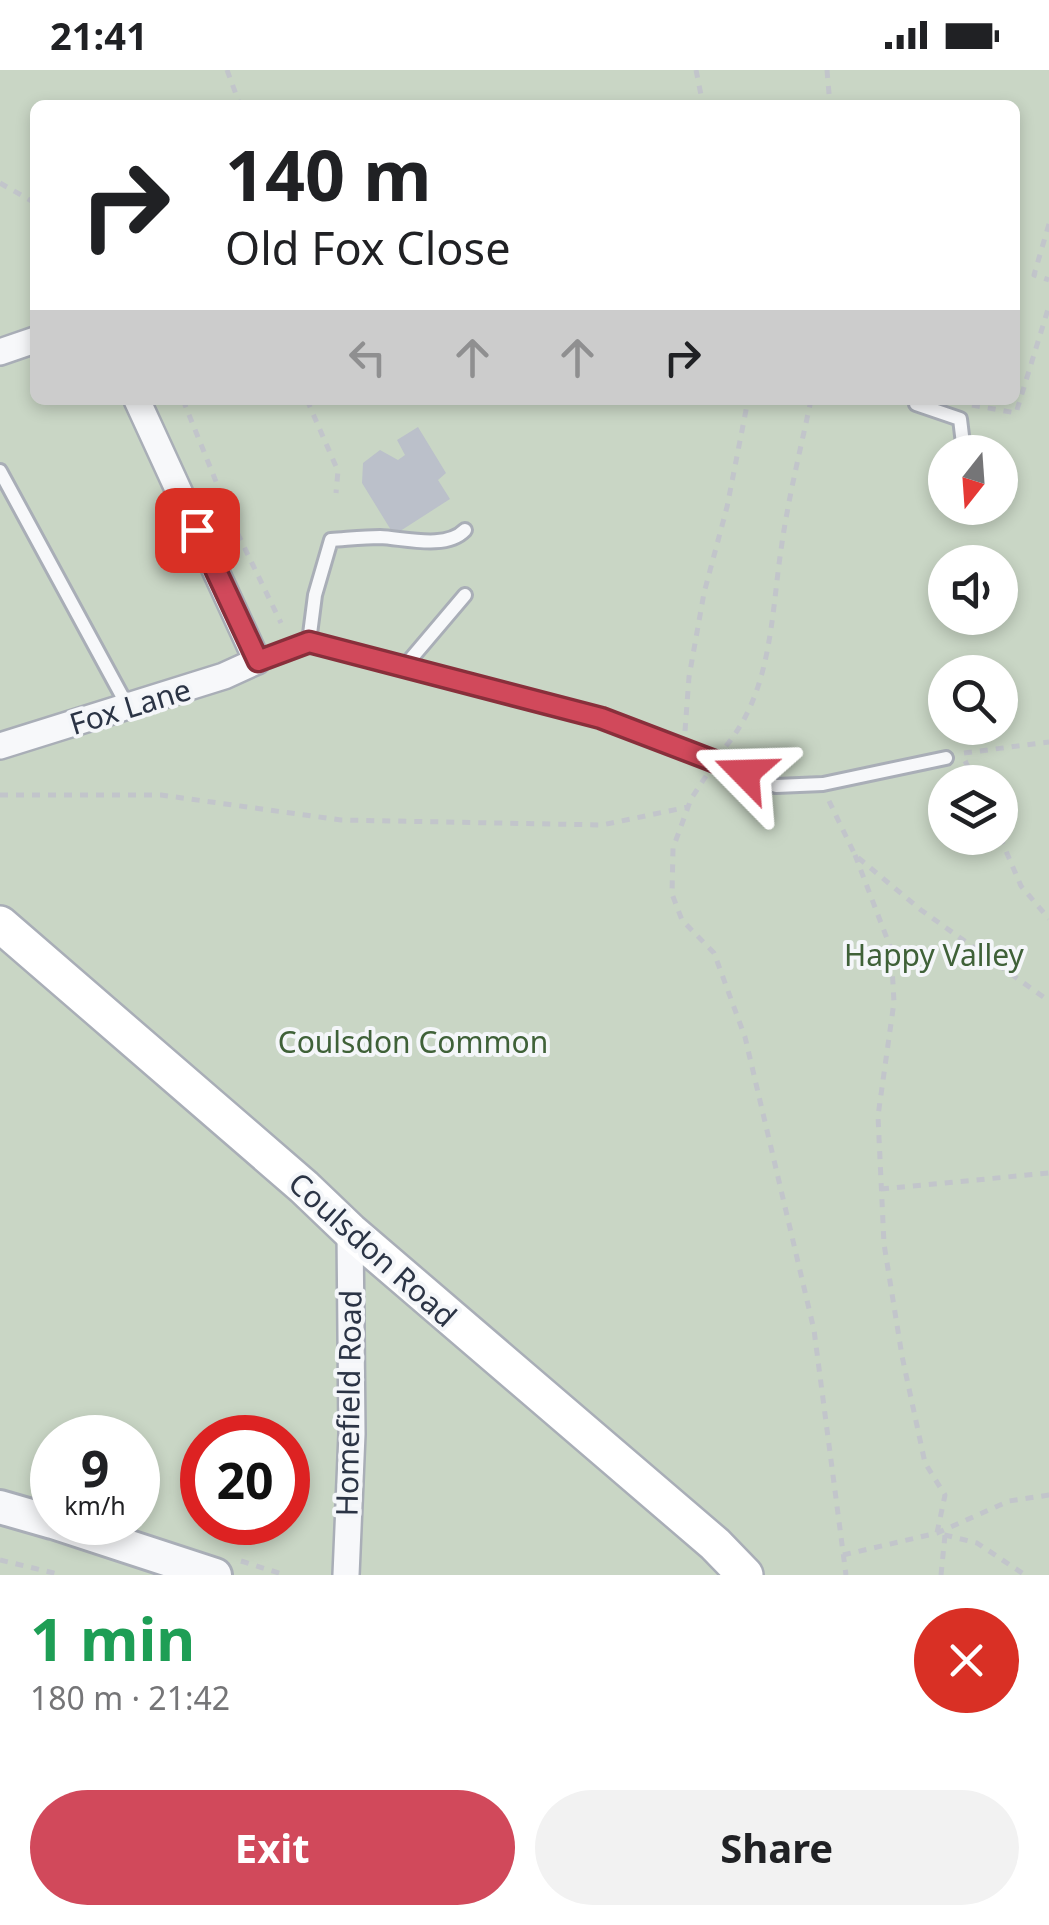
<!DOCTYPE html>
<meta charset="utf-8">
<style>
body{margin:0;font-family:"Noto Sans",sans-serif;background:#f2f2f2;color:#202124;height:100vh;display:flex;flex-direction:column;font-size:38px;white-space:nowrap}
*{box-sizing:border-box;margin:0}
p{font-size:32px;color:#757577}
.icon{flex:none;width:55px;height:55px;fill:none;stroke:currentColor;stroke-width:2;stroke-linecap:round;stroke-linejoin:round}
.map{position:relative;height:1505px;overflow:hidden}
.drawer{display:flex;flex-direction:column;background:#fff;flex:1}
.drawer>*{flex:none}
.hud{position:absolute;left:30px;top:30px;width:990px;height:305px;border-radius:15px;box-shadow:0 5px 15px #0003;background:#fff;color:#202124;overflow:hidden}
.needle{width:65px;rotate:197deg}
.tools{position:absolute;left:928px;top:365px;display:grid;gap:20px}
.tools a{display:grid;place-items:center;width:90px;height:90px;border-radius:50%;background:#fff;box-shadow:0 5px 15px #0003;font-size:50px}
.speed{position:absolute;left:30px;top:1345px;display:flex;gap:20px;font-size:50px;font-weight:700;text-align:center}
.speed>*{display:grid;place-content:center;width:130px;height:130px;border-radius:50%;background:#fff;box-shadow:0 5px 15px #0003;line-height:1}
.speed small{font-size:25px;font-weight:400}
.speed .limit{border:15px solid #d22;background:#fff;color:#111}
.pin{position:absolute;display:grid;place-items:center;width:85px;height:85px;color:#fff;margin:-42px;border-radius:20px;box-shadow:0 5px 15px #0006}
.me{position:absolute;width:110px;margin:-55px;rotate:292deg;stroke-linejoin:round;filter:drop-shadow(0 0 8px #0008)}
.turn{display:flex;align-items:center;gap:35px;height:210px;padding:0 30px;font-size:45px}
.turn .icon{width:130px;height:130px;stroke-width:2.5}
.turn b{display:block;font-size:70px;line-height:85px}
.lanes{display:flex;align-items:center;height:95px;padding:0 30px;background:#0003;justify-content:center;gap:50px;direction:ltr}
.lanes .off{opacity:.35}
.round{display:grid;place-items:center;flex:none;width:105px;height:105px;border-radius:52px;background:#f2f2f2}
.summary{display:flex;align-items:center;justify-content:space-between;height:170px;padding:0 30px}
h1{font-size:60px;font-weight:700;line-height:75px;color:#1e9e55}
.action{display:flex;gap:20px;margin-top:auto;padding:20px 30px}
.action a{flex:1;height:115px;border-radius:60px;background:#d1495b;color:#fff;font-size:40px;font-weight:700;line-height:115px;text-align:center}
.action a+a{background:#f2f2f2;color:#202124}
.status{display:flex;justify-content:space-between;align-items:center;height:70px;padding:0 50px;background:#fff;direction:ltr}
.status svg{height:28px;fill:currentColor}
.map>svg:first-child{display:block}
</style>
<div class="status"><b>21:41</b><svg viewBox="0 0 49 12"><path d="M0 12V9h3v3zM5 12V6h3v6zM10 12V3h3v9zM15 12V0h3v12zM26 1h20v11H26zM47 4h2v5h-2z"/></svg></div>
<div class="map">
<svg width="1049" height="1505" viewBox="0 0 1049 1505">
<rect width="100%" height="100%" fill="#e4e7ec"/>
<!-- green -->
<path fill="#c9d6c5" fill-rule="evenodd" d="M0 0H1049V1505H0ZM35 35H1015V330H35ZM945 382H1000V438H945ZM945 492H1000V548H945ZM945 602H1000V658H945ZM945 712H1000V768H945ZM52 1368H138V1452H52ZM202 1368H288V1452H202Z"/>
<!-- building -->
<path fill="#bbc0ca" d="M418 357 446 403 438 410 450 429 394 465 362 413 363 393 380 380 398 390 405 385 397 370Z"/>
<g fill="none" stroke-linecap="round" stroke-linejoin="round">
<!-- service casing -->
<g stroke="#a9aeb7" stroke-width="18">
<path id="service" d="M916 334 960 349 964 382
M0 401 128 637
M976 438 977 441
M309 572 315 525 331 470C347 469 364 467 380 467 404 468 446 480 465 460
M257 591 309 572 601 648 776 716 823 714 946 688
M404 597 465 525"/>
</g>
<!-- minor casing -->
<g stroke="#a9aeb7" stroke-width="30">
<path id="minor" d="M0 282 35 270
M0 676 224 606 257 591 137 330
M346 1505 352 1364 350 1161"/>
</g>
<!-- tertiary casing -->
<g stroke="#a9aeb7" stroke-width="38">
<path id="tertiary" d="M0 1437 52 1452
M53 1452 215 1505"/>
</g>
<!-- secondary casing -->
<g stroke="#a9aeb7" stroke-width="40">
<path id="secondary" d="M0 854 304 1117 350 1161 715 1474 745 1505"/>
</g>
<!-- path -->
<path stroke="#c2c5cb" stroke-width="5" stroke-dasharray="8 8" stroke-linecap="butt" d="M227 0 240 35
M696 0 703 35
M827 0 830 35
M0 113 35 133
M1049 154 1034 205 1049 210
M183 330 234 456 281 553
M307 330 338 401 336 423
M972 335 1016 343 1049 236
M685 661 689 607 704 523 727 437 748 330
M726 676C773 619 771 543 782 473 789 425 801 377 811 330
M964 683 1049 672
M965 691 976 712
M706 706 691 729 673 778 672 824 682 850 714 883 745 967 814 1260 846 1505
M0 725H161L341 750 602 755 688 737
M829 731 855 785 921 840 1049 931
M1000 767 1021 816 1049 849
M855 785 891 879 894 932 878 1046 884 1174 902 1286 925 1393 945 1425 937 1463 977 1473 1025 1505
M881 1119 1049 1103
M843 1485 937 1463 1009 1431 1049 1425
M0 1490 62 1505
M241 1491 285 1505
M941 1505 945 1465"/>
<!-- service -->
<use href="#service" stroke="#f7f8fa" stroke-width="12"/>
<!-- minor -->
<use href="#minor" stroke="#f7f8fa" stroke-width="25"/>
<!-- tertiary -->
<use href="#tertiary" stroke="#f7f8fa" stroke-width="32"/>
<!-- secondary -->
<use href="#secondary" stroke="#fff" stroke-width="35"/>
</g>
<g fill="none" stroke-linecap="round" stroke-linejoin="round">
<!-- route casing -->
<g stroke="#882f3b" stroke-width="25">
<path id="route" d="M197 460 258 591 309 572 601 648 745 703"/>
</g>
<!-- route -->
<use href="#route" stroke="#d1495b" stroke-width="18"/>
</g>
<g text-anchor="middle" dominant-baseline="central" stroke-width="8" stroke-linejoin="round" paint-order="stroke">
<!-- street labels -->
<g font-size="30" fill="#2b3445" stroke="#f4f6f9">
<text transform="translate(130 636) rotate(-17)">Fox Lane</text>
<text transform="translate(373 1179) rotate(42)">Coulsdon Road</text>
<text transform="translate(348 1333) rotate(-89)">Homefield Road</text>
</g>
<!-- park labels -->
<g font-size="30" fill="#3f6138" stroke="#f4f6f9">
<text x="934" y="884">Happy Valley</text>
<text x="413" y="971">Coulsdon Common</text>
</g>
</g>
</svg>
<div class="tools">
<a><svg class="needle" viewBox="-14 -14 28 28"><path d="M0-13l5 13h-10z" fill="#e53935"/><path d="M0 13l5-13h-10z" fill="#757577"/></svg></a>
<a><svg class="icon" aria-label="sound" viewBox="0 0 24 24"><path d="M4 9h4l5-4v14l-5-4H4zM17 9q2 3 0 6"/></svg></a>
<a><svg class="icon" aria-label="search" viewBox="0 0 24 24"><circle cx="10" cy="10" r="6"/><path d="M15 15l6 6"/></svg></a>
<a><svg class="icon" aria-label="layers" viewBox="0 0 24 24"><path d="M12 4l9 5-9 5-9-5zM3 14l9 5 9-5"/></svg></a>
</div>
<div class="speed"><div>9<small>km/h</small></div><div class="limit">20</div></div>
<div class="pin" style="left:197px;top:460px;background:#d93025"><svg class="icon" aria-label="arrive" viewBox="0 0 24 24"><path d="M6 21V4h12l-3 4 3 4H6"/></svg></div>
<svg class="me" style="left:745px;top:703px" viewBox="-20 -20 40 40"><path d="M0-17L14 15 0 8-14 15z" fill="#d1495b" stroke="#fff" stroke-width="4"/></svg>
<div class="hud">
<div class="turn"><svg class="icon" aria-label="right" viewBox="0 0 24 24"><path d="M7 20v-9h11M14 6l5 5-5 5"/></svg><div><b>140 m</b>Old Fox Close</div></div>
<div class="lanes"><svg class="icon off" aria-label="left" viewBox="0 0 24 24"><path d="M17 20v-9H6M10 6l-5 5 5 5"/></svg><svg class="icon off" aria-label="ahead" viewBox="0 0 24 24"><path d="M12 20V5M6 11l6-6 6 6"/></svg><svg class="icon off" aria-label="ahead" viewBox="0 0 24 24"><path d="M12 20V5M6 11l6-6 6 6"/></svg><svg class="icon" aria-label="right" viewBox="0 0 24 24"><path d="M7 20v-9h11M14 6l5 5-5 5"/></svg></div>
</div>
</div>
<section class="drawer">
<div class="summary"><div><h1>1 min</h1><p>180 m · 21:42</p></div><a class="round" style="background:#d93025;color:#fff"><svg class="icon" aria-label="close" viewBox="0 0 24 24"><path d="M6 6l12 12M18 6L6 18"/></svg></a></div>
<div class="action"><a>Exit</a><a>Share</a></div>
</section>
